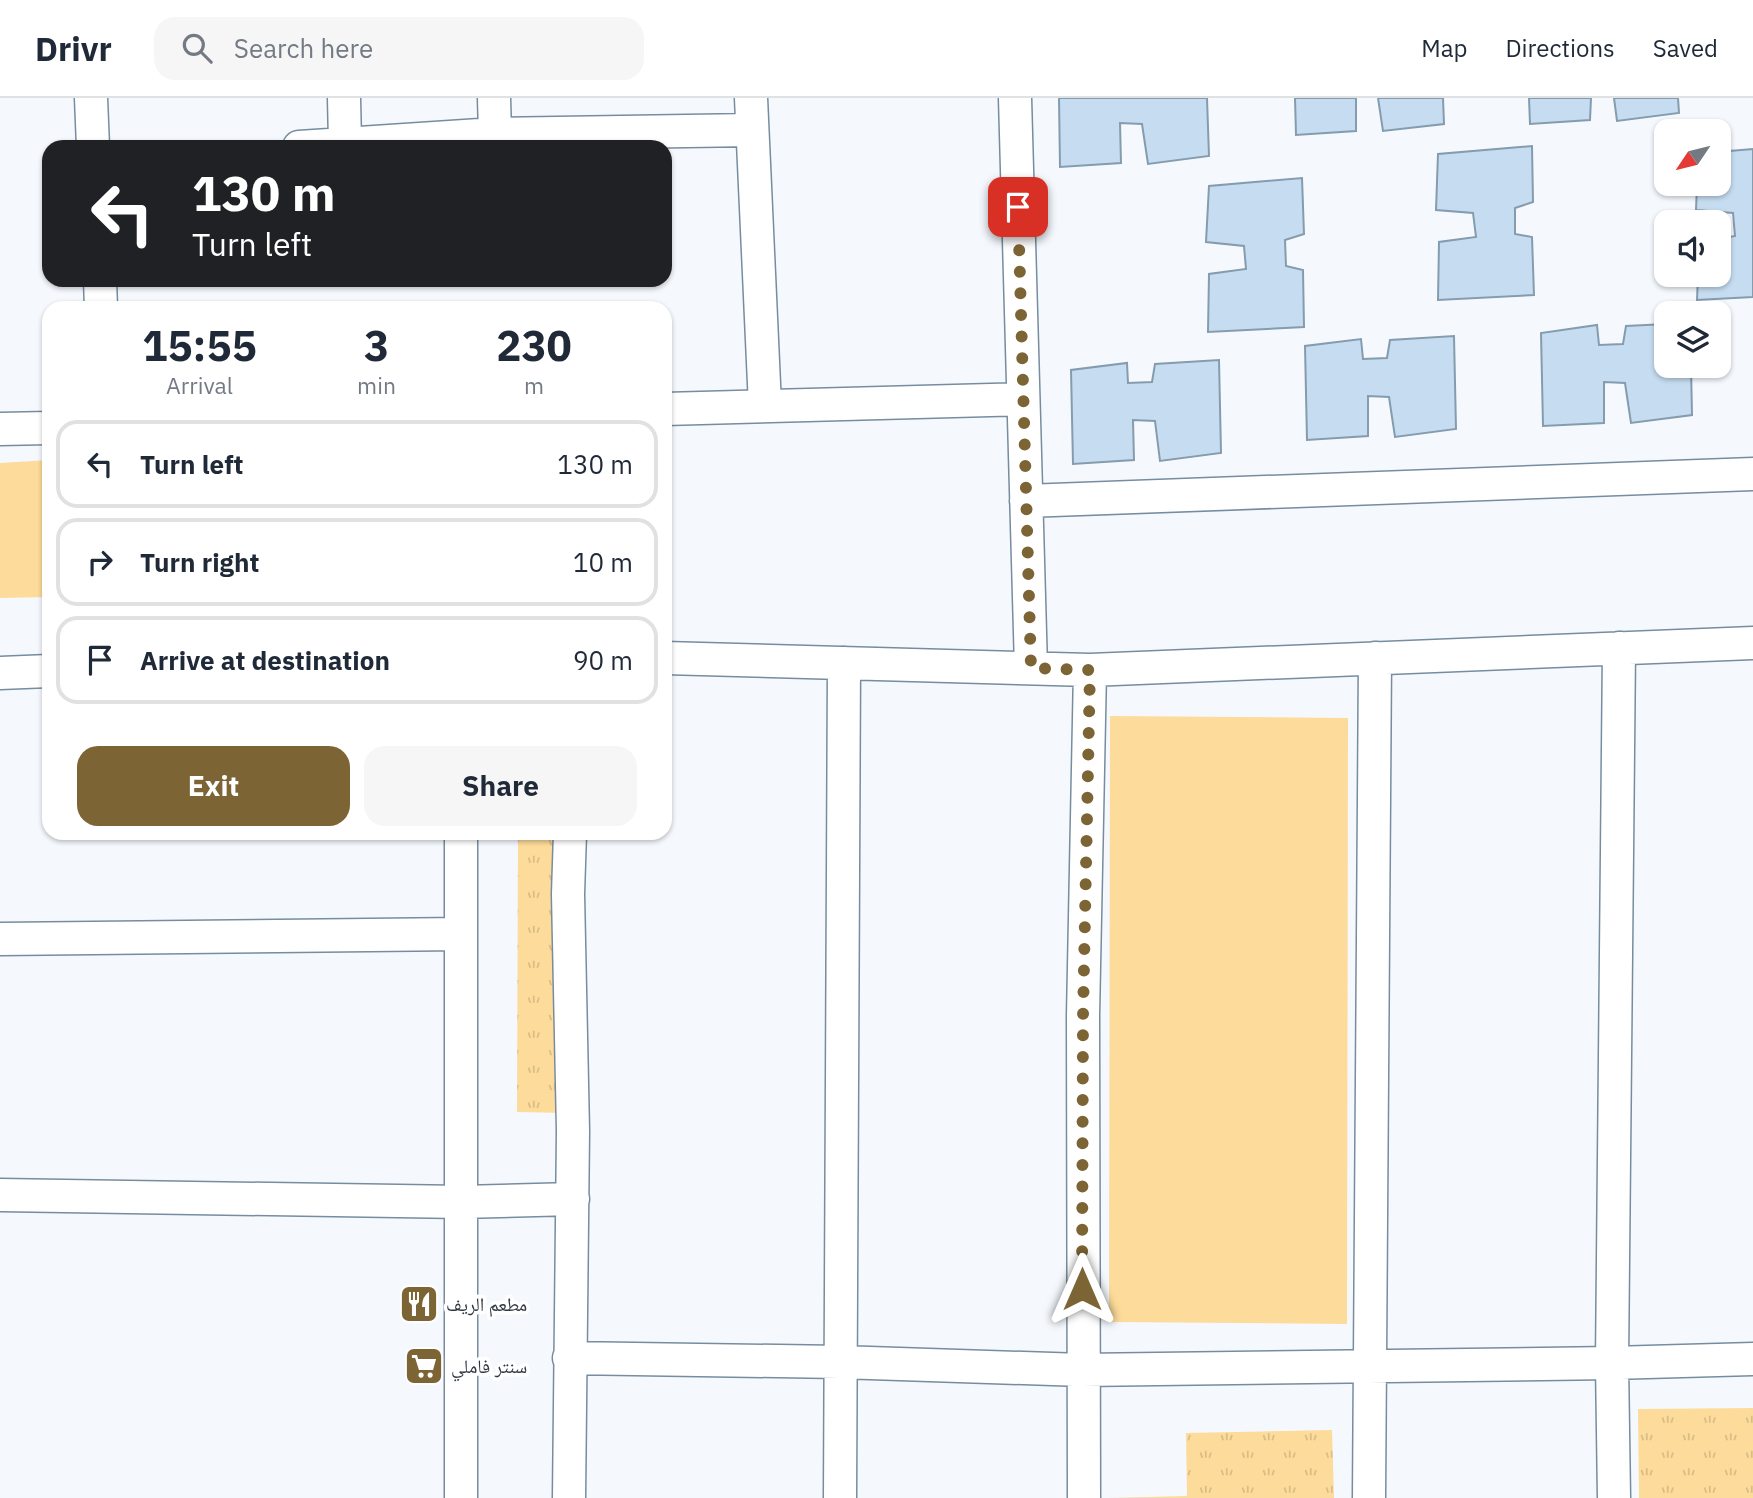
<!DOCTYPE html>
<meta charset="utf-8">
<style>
body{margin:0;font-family:"IBM Plex Sans","Noto Naskh Arabic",sans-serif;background:#f6f6f7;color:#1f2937;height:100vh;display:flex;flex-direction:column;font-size:26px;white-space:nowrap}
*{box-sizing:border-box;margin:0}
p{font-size:23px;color:#747a83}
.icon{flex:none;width:38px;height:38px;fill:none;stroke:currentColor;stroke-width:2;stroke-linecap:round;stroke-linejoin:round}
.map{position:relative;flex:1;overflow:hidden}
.side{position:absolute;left:42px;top:203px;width:630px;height:539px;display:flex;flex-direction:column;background:#fff;border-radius:21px;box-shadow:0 2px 5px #0004}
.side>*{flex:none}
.top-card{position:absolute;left:42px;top:42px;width:630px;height:147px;border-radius:21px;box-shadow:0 2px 5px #0004;background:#202124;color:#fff;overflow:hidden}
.needle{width:46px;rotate:235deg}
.tools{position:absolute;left:1654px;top:21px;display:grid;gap:14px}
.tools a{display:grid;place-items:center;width:77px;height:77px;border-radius:14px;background:#fff;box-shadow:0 2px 5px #0004;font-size:35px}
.pin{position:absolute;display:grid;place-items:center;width:60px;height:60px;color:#fff;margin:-30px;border-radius:14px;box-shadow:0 4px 10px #0006}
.me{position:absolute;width:77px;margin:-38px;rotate:0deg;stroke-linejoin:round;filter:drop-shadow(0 0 5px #0008)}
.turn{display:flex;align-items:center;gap:24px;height:147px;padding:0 35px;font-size:32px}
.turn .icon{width:91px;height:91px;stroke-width:2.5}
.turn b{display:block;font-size:49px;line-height:60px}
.eta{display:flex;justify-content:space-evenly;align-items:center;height:119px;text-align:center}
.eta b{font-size:42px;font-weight:700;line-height:49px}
.cta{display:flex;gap:14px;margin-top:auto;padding:14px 35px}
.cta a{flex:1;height:80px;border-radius:21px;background:#7c6434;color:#fff;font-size:28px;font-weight:700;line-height:80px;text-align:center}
.cta a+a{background:#f6f6f7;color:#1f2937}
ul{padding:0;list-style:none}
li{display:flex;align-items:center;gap:21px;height:88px;margin:0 14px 10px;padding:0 21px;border:4px solid #e0e1e3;border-radius:21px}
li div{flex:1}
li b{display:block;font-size:26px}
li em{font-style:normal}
header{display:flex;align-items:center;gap:42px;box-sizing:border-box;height:98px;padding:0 35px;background:#fff;border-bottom:2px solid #e0e1e3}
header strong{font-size:33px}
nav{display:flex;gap:38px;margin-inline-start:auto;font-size:24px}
.search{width:490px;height:63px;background:#f6f6f7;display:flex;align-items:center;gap:18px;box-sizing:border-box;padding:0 24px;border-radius:21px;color:#747a83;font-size:26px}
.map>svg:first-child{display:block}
</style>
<header>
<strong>Drivr</strong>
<div class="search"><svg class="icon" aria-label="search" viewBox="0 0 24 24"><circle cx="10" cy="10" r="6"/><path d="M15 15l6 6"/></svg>Search here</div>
<nav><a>Map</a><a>Directions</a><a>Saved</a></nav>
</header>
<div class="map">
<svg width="1753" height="1400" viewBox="0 0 1753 1400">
<defs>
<pattern id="grass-tufts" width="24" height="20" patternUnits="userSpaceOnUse" patternTransform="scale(1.75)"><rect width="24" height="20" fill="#fddb9a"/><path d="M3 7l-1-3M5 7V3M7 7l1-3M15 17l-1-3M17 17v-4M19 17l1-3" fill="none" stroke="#d9bd86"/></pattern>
</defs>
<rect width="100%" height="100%" fill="#f5f9fe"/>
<!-- grass -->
<path fill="url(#grass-tufts)" d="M518 735H568L567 1015 517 1014Z
M1753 1310V1400H1639L1638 1311Z
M1332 1332 1334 1400H1108L1187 1398 1186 1335Z"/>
<!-- green -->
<path fill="#fddb9a" d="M49 362V499L0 500V365Z
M1110 618 1348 620 1347 1226 1109 1224Z"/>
<!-- building -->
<path fill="#c6ddf1" stroke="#859bae" stroke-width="2" d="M1059 0H1207L1209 58 1148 66 1142 26 1120 25 1121 65 1060 69Z
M1295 0H1356V33L1296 37Z
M1378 0H1443L1444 26 1383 33Z
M1529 0H1591L1590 22 1530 26Z
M1614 0H1678L1679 15 1617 23Z
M1532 48 1533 104 1515 110V136L1532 139 1534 197 1438 202 1439 144 1476 139 1473 115 1436 112 1438 56Z
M1753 51V199L1697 202 1698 177H1718V141L1735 138 1733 115 1696 112 1697 86H1718V54Z
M1302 80 1304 136 1285 142 1286 168 1303 172 1304 229 1208 234 1209 176 1246 171 1244 148 1206 144 1209 88Z
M1666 226V268H1691L1692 317 1631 325 1625 285 1604 284V325L1543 328 1541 235 1597 227 1599 247 1623 246 1626 228Z
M1454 238 1456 331 1395 339 1389 299 1368 298V338L1307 342 1305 248 1361 241 1363 261 1387 260 1390 242Z
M1219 262 1221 355 1160 363 1155 323 1133 322 1134 362 1073 366 1071 272 1127 265 1128 285 1152 284 1155 266Z"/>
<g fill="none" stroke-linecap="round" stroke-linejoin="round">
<!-- street casing -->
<g stroke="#778c9e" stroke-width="35">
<path id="street" d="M91 0 93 49
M344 0 345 45
M494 0 495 36
M751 0 765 308
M1015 0 1031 570
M299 49 495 36 752 32
M100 182 101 210
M665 311 1023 301
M0 331 49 330
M1026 403 1753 376
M665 560 1090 572 1753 545
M0 575 49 573
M0 841 461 836
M0 1097 462 1104 573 1101
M569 1260 840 1264 1082 1272 1612 1265 1753 1261
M461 1400V735
M569 1400 573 1033 568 796 570 735
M840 1400 844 565
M1084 1400 1083 918 1090 572
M1369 1400 1375 560
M1614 1400 1612 1265 1619 550"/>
</g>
<!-- street -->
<use href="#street" stroke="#fff" stroke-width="32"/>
</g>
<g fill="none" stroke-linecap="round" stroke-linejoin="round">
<!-- route -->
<path stroke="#7c6434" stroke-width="12" stroke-dasharray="0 21.6" d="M1018 109 1031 570 1090 572 1083 918 1082 1191"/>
</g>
<!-- icons -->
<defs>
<g id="restaurant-square" transform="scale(2.0125)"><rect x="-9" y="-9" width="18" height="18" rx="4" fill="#7c6434" stroke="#fff"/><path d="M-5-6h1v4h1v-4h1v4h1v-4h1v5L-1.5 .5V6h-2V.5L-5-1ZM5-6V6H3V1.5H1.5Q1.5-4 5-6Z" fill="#fff"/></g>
<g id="supermarket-square" transform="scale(2.0125)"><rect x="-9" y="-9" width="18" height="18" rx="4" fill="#7c6434" stroke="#fff"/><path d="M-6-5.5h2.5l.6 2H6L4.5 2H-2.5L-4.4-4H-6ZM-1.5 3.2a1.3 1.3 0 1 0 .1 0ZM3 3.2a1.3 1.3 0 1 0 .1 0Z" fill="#fff"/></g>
</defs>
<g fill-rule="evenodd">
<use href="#restaurant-square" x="419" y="1206"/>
<use href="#supermarket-square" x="424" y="1268"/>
</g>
<g text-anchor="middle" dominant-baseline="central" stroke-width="7" stroke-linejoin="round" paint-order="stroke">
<!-- poi labels -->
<g font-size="19" fill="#303941" stroke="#fff" text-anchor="start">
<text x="446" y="1206">مطعم الريف</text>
<text x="451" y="1268">سنتر فاملي</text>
</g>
</g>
</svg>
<div class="tools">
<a><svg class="needle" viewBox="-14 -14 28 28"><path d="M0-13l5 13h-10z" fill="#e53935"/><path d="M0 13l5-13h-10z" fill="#747a83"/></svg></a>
<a><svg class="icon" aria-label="sound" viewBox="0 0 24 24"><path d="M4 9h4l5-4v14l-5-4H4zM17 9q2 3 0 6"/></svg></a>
<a><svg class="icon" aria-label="layers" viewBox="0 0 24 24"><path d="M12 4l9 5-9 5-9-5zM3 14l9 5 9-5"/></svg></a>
</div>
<div class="pin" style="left:1018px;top:109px;background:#d93025"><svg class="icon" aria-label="arrive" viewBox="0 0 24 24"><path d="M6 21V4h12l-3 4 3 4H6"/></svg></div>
<svg class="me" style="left:1082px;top:1191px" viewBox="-20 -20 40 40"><path d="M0-17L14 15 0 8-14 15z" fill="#7c6434" stroke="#fff" stroke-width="4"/></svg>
<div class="top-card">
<div class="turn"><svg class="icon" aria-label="left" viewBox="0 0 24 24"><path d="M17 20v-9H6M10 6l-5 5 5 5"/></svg><div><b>130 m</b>Turn left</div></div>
</div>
<section class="side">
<div class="eta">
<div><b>15:55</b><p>Arrival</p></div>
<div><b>3</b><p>min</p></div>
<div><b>230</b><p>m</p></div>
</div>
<ul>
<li><svg class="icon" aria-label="left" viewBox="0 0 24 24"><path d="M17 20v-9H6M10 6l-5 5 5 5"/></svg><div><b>Turn left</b></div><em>130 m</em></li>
<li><svg class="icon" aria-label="right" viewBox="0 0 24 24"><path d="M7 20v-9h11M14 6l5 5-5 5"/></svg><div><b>Turn right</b></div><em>10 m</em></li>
<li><svg class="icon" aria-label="arrive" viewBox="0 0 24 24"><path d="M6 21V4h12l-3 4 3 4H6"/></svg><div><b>Arrive at destination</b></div><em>90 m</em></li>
</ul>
<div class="cta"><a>Exit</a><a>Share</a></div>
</section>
</div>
